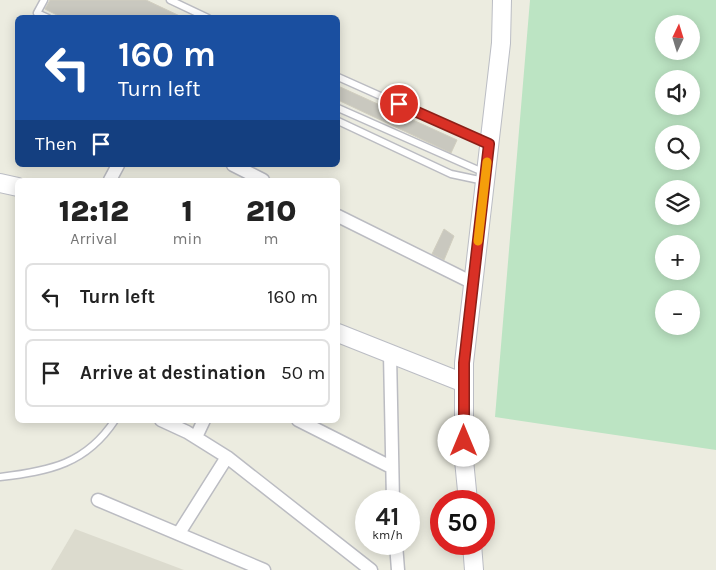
<!DOCTYPE html>
<meta charset="utf-8">
<style>
body{margin:0;font-family:Karla,sans-serif;background:#f2f2f2;color:#222;height:100vh;display:flex;flex-direction:column;font-size:19px;white-space:nowrap}
*{box-sizing:border-box;margin:0}
p{font-size:16px;color:#767676}
.icon{flex:none;width:28px;height:28px;fill:none;stroke:currentColor;stroke-width:2;stroke-linecap:round;stroke-linejoin:round}
.map{position:relative;flex:1;overflow:hidden}
.drawer{position:absolute;left:15px;top:178px;width:325px;height:245px;display:flex;flex-direction:column;background:#fff;border-radius:8px;box-shadow:0 2px 12px #0003}
.drawer>*{flex:none}
.hud{position:absolute;left:15px;top:15px;width:325px;height:152px;border-radius:8px;box-shadow:0 2px 12px #0003;background:#1a4fa0;color:#fff;overflow:hidden}
.needle{width:32px;rotate:4deg}
.buttons{position:absolute;left:655px;top:15px;display:grid;gap:10px}
.buttons a{display:grid;place-items:center;width:45px;height:45px;border-radius:50%;background:#fff;box-shadow:0 2px 12px #0003;font-size:25px}
.speed{position:absolute;left:355px;top:490px;display:flex;gap:10px;font-size:25px;font-weight:700;text-align:center}
.speed>*{display:grid;place-content:center;width:65px;height:65px;border-radius:50%;background:#fff;box-shadow:0 2px 12px #0003;line-height:1}
.speed small{font-size:12px;font-weight:400}
.speed .limit{border:8px solid #d22;background:#fff;color:#111}
.pin{position:absolute;display:grid;place-items:center;width:42px;height:42px;color:#fff;margin:-21px;border:2px solid #fff;border-radius:50%;box-shadow:0 1px 5px #0007}
.me{position:absolute;width:55px;margin:-28px;rotate:0deg;stroke-linejoin:round;filter:drop-shadow(0 0 4px #0008)}
.turn{display:flex;align-items:center;gap:18px;height:105px;padding:0 20px;font-size:22px}
.turn .icon{width:65px;height:65px;stroke-width:2.5}
.turn b{display:block;font-size:35px;line-height:42px}
.then{display:flex;align-items:center;height:48px;padding:0 20px;background:#0003;gap:10px;font-size:19px}
.eta{display:flex;justify-content:space-evenly;align-items:center;height:85px;text-align:center}
.eta b{font-size:30px;font-weight:800;line-height:35px}
ul{padding:0;list-style:none}
li{display:flex;align-items:center;gap:15px;height:68px;margin:0 10px 8px;padding:0 10px;border:2px solid #e0e0e0;border-radius:8px}
li div{flex:1}
li b{display:block;font-size:19px}
li em{font-style:normal}
.map>svg:first-child{display:block}
</style>
<div class="map">
<svg width="716" height="570" viewBox="0 0 716 570">
<rect width="100%" height="100%" fill="#ecece0"/>
<!-- education -->
<path fill="#dcdbce" d="M75 529 184 570H51Z"/>
<!-- green -->
<path fill="#bce4c3" fill-rule="evenodd" d="M530 0H716V450L495 417ZM664 24H691V51H664ZM664 79H691V106H664ZM664 134H691V161H664ZM664 189H691V216H664ZM664 244H691V271H664ZM664 299H691V326H664Z"/>
<!-- building -->
<path fill="#c9c8bf" stroke="#d1cebf" d="M50 0H146L184 18H63L45 9Z
M338 86 457 140 451 153 338 100Z
M444 229 454 236 444 260 432 254Z"/>
<g fill="none" stroke-linecap="round" stroke-linejoin="round">
<!-- lane casing -->
<g stroke="#bbbcc2" stroke-width="9">
<path id="lane" d="M44 0 37 13 48 18
M170 0 208 18
M338 77 488 144
M338 108 485 173
M338 121 451 174 484 181
M0 477C50 471 86 464 115 420"/>
</g>
<!-- street casing -->
<g stroke="#bbbcc2" stroke-width="15">
<path id="street" d="M233 165 263 180
M110 180 118 165
M338 216 473 283
M390 354 393 501
M161 420 187 432 227 457 371 570
M298 420 391 467
M196 437 204 420
M98 500 264 570
M179 533 227 457
M396 544 398 570"/>
</g>
<!-- secondary casing -->
<g stroke="#bbbdc4" stroke-width="20">
<path id="secondary" d="M0 183 18 187
M338 333 464 383
M468 501 464 460V363L501 43 502 0
M472 544 474 570"/>
</g>
<!-- lane -->
<use href="#lane" stroke="#fff" stroke-width="6"/>
<!-- street -->
<use href="#street" stroke="#fff" stroke-width="12"/>
<!-- secondary -->
<use href="#secondary" stroke="#fff" stroke-width="18"/>
</g>
<g fill="none" stroke-linecap="round" stroke-linejoin="round">
<!-- route casing -->
<g stroke="#8d1f18" stroke-width="12">
<path id="route" d="M399 104 489 144 464 363V441"/>
</g>
<!-- route -->
<use href="#route" stroke="#d93025" stroke-width="9"/>
<!-- slow -->
<path stroke="#f59e0b" stroke-width="9" d="M478 241 487 162"/>
</g>
</svg>
<div class="buttons">
<a><svg class="needle" viewBox="-14 -14 28 28"><path d="M0-13l5 13h-10z" fill="#e53935"/><path d="M0 13l5-13h-10z" fill="#767676"/></svg></a>
<a><svg class="icon" aria-label="sound" viewBox="0 0 24 24"><path d="M4 9h4l5-4v14l-5-4H4zM17 9q2 3 0 6"/></svg></a>
<a><svg class="icon" aria-label="search" viewBox="0 0 24 24"><circle cx="10" cy="10" r="6"/><path d="M15 15l6 6"/></svg></a>
<a><svg class="icon" aria-label="layers" viewBox="0 0 24 24"><path d="M12 4l9 5-9 5-9-5zM3 14l9 5 9-5"/></svg></a>
<a>+</a>
<a>−</a>
</div>
<div class="speed"><div>41<small>km/h</small></div><div class="limit">50</div></div>
<div class="pin" style="left:399px;top:104px;background:#d93025"><svg class="icon" aria-label="arrive" viewBox="0 0 24 24"><path d="M6 21V4h12l-3 4 3 4H6"/></svg></div>
<svg class="me" style="left:464px;top:441px" viewBox="-20 -20 40 40"><circle r="19" fill="#fff"/><path d="M0-13L10 11 0 6-10 11z" fill="#d93025"/></svg>
<div class="hud">
<div class="turn"><svg class="icon" aria-label="left" viewBox="0 0 24 24"><path d="M17 20v-9H6M10 6l-5 5 5 5"/></svg><div><b>160 m</b>Turn left</div></div>
<div class="then">Then<svg class="icon" aria-label="arrive" viewBox="0 0 24 24"><path d="M6 21V4h12l-3 4 3 4H6"/></svg></div>
</div>
<section class="drawer">
<div class="eta">
<div><b>12:12</b><p>Arrival</p></div>
<div><b>1</b><p>min</p></div>
<div><b>210</b><p>m</p></div>
</div>
<ul>
<li><svg class="icon" aria-label="left" viewBox="0 0 24 24"><path d="M17 20v-9H6M10 6l-5 5 5 5"/></svg><div><b>Turn left</b></div><em>160 m</em></li>
<li><svg class="icon" aria-label="arrive" viewBox="0 0 24 24"><path d="M6 21V4h12l-3 4 3 4H6"/></svg><div><b>Arrive at destination</b></div><em>50 m</em></li>
</ul>
</section>
</div>
